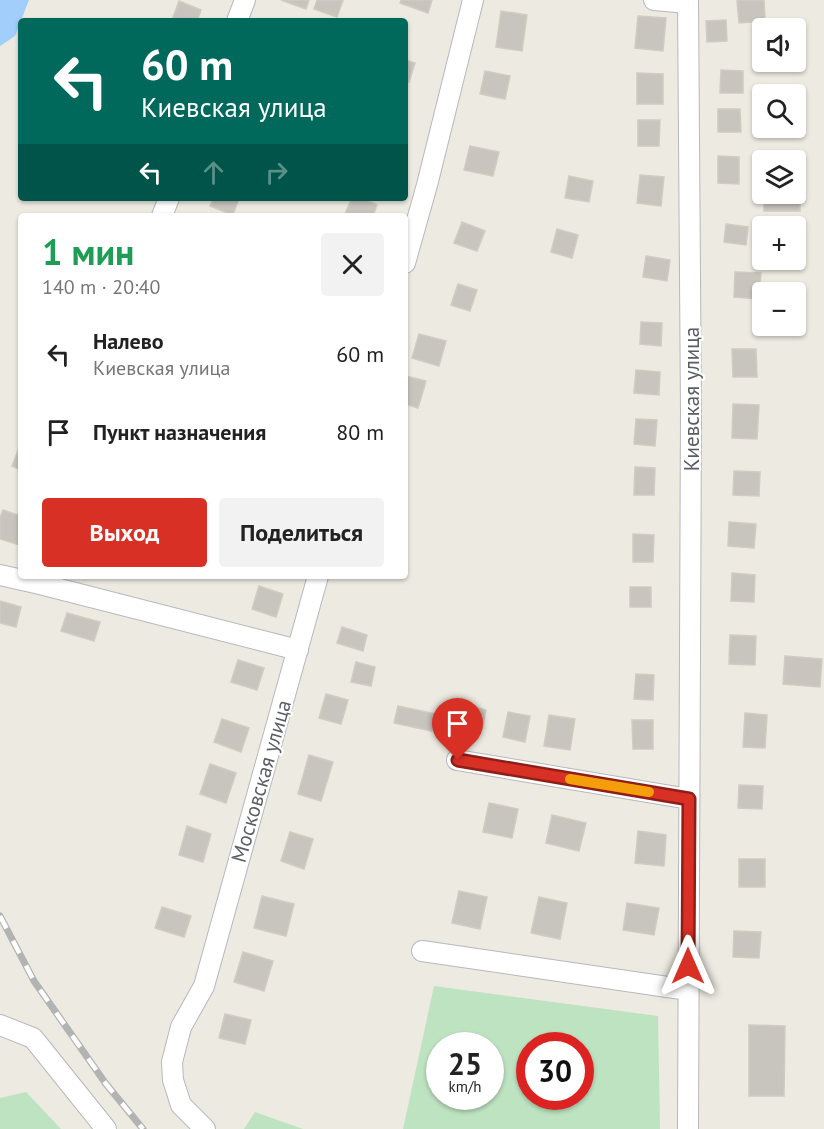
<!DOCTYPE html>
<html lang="ru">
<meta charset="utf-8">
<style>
body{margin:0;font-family:"PT Sans",sans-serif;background:#f2f2f2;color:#222;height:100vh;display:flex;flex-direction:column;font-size:22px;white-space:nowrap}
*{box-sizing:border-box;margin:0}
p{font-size:20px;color:#767676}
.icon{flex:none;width:33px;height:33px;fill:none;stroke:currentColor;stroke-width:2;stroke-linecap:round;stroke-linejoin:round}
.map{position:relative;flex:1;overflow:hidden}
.side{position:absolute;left:18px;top:213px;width:390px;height:366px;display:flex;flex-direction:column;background:#fff;border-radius:6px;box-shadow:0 2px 4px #0004}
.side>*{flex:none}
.guide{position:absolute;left:18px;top:18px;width:390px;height:183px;border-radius:6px;box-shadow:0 2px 4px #0004;background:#00695c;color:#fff;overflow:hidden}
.fabs{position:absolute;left:752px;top:18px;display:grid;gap:12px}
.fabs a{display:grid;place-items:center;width:54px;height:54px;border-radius:6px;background:#fff;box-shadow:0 2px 4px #0004;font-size:30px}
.speed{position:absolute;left:426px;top:1032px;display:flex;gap:12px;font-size:30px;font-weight:700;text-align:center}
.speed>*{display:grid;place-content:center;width:78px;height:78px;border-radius:50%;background:#fff;box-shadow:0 2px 4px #0004;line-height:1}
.speed small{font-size:15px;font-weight:400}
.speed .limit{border:9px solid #d22;background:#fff;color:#111}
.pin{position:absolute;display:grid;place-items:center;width:51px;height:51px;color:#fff;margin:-62px -26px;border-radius:50% 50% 50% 0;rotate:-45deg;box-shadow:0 0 6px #0007}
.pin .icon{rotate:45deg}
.me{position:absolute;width:66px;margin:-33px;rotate:0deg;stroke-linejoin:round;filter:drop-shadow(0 0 4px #0008)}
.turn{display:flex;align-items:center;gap:21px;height:126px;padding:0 24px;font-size:27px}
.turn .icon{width:78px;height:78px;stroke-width:2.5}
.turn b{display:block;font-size:42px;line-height:51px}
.lanes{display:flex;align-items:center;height:57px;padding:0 24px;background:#0003;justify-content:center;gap:30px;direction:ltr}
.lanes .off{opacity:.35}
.round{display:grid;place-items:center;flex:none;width:63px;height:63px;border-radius:6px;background:#f2f2f2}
.head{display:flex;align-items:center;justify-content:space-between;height:102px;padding:0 24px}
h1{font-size:36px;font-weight:600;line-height:45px;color:#1e9e55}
.button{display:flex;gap:12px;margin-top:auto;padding:12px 24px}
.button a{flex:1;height:69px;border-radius:6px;background:#d93025;color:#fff;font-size:24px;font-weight:600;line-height:69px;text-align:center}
.button a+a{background:#f2f2f2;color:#222}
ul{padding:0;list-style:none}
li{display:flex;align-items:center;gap:18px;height:78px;padding:0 24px}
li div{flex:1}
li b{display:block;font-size:22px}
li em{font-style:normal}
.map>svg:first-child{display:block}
</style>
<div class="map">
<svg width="824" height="1129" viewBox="0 0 824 1129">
<rect width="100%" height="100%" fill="#eceae1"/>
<!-- green -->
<path fill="#bee3c1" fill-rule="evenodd" d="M434 986 658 1016 660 1129H403ZM440 1046H490V1096H440ZM530 1046H580V1096H530Z
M26 1092 61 1129H0V1098Z
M255 1112 303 1129H244Z"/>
<!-- water -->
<path fill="#a2cefb" d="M0 0H29L15 36 0 46Z"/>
<!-- building -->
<path fill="#c8c4be" stroke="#d0ccc0" stroke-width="1.5" d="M281 0H309L306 9Z
M317 0H343L337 17 314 9Z
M401 0H432L428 13 400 3Z
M737 0H764L765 21 739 23Z
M179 1 201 10 197 21 172 20Z
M501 11 527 15 522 51 496 47Z
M638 16 666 18 663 51 635 48Z
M726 20 727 41 707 42 706 21Z
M405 60 415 63 409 82 405 81Z
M721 70 743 71V93H720Z
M485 71 510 76 505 99 480 94Z
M637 73 663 74V104H637Z
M718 109H740L741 132H718Z
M638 120H660L659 146H638Z
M470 146 499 152 493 176 464 170Z
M718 156 739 157V184L718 183Z
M640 175 664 177 661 206 637 203Z
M569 176 593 181 589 202 565 198Z
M795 189H800V211H764V194H795Z
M214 198H239L233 215 210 206Z
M352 198H362L377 205 373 216H344Z
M462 222 485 231 477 251 454 243Z
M726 224 748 227 746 245 724 242Z
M557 229 578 235 572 258 551 252Z
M646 256 670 260 667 281 643 277Z
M735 272 761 273 759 299 734 297Z
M458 284 477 290 470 311 451 305Z
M641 322 662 323 661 346 640 344Z
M419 334 446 341 439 366 412 358Z
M732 349H756L757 377H733Z
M636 370 660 372 659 395 634 393Z
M406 376 426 381 418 408 405 404V381Z
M733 404 759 405 757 439 732 438Z
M636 419 657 420 655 446 634 444Z
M21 443V470L12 466Z
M635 467 655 468 654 495H634Z
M734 471 760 472 759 496 733 495Z
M3 510 21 516 20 545 0 539V518Z
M729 522 756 524 754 548 728 546Z
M633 534 654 535 653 562H633Z
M732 573 755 575 754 602 731 601Z
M259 586 283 594 276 617 252 609Z
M630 587H651V607H630Z
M0 601 21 607 16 627 0 623Z
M67 613 100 622 94 641 61 631Z
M342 627 367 635 363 651 337 643Z
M730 635 756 636 755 665 729 664Z
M785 656 822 659 820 687 783 684Z
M238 660 264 668 257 690 231 682Z
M356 662 375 667 371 686 351 682Z
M636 674 654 675 653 700 634 699Z
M326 694 348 700 341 724 319 718Z
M464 704 486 710 482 729 460 724Z
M398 706 436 714 432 731 394 723Z
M508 712 530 716 525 742 503 737Z
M745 713 767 715 765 748 743 747Z
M549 715 575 719 570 750 544 746Z
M222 719 249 728 241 752 214 742Z
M632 720H653V749H633Z
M309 755 333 762 321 801 298 794Z
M210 764 236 773 226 803 200 794Z
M739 785 763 786 762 809 738 808Z
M489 803 518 809 512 838 483 832Z
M552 815 586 823 579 851 546 843Z
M187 826 211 834 203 862 179 855Z
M638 831 666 835 664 866 635 863Z
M290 832 313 839 304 869 281 861Z
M739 859H765V887H739Z
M459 891 487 897 480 929 452 923Z
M262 896 294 904 286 936 254 928Z
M539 897 567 903 560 939 531 933Z
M627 903 659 908 654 935 623 930Z
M162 907 191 916 184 937 155 928Z
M734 931 761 932 759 958 733 957Z
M243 952 273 961 264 991 234 982Z
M225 1014 251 1020 245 1044 219 1038Z
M749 1025 785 1026 784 1096H749Z"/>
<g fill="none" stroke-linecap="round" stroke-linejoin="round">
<!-- minor casing -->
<g stroke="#b7b8bd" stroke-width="22">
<path id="minor" d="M654 0 688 3
M237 21 245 0
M162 216 169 198
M405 263 427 185 473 0
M0 575 40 584 298 650
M457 760 689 799
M422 951 688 990
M0 1025 33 1038 106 1129
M205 1129 181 1105 173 1080 172 1062 181 1027 204 986 318 576
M688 1129 691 413 688 0"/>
</g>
<!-- minor -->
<use href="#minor" stroke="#fff" stroke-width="20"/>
<!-- rail casing -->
<g stroke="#b2b3b3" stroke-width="7">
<path id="rail" d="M0 916 34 981 106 1084 143 1129"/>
</g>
<!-- rail -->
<use href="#rail" stroke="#fff" stroke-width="4.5" stroke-dasharray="14" stroke-linecap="butt"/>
</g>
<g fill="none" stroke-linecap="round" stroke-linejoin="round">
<!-- route casing -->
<g stroke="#8d1f18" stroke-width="15">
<path id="route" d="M458 760 689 799 688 966"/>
</g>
<!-- route -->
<use href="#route" stroke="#d93025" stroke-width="10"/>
<!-- slow -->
<path stroke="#f59e0b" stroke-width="10" d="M570 779 649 792"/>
</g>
<g text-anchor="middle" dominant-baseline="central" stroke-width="4.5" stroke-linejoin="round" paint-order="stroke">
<!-- street labels -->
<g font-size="21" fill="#5a5d61" stroke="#fff">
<text transform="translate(691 399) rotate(-90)">Киевская улица</text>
<text transform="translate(261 781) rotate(-74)">Московская улица</text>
</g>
</g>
</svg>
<div class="fabs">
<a><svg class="icon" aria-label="sound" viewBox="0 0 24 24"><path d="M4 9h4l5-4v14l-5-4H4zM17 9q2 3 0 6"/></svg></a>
<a><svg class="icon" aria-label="search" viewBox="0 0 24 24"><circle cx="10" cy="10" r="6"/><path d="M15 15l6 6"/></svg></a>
<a><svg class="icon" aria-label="layers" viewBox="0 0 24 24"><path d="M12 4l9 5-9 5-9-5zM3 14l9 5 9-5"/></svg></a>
<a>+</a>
<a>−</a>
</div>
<div class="speed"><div>25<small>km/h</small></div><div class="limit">30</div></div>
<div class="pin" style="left:458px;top:760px;background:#d93025"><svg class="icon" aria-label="arrive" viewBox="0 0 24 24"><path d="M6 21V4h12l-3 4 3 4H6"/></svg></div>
<svg class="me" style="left:688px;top:966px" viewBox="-20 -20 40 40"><path d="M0-17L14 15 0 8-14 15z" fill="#d93025" stroke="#fff" stroke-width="4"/></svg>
<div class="guide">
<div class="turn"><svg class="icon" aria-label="left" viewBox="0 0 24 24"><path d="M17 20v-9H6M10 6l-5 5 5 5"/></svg><div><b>60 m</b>Киевская улица</div></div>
<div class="lanes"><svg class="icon" aria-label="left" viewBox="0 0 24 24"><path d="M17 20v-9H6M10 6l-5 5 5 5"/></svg><svg class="icon off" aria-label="ahead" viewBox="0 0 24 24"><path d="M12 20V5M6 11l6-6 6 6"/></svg><svg class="icon off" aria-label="right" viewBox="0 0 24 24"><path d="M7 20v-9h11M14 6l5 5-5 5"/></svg></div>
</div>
<section class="side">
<div class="head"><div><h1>1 мин</h1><p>140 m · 20:40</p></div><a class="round"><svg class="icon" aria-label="close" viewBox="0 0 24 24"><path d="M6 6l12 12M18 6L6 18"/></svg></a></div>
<ul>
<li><svg class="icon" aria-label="left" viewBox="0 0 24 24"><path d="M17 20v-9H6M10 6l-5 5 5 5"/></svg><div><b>Налево</b><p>Киевская улица</p></div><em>60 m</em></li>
<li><svg class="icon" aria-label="arrive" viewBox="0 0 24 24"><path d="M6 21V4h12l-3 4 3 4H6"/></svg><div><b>Пункт назначения</b></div><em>80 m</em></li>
</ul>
<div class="button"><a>Выход</a><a>Поделиться</a></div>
</section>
</div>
